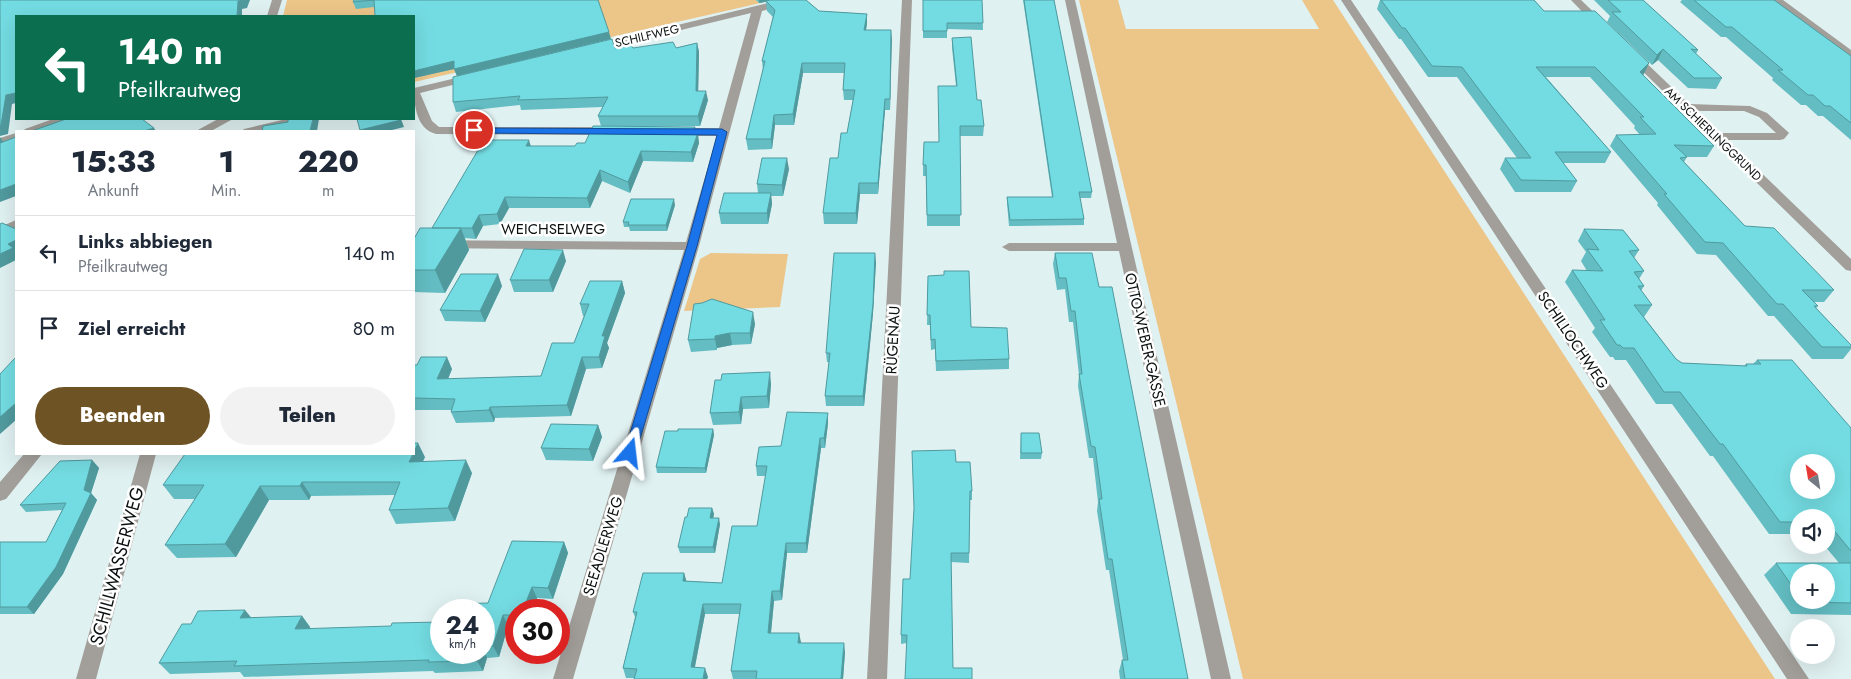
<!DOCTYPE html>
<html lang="de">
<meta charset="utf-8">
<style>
body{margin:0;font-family:Jost,sans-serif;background:#f2f2f3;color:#1f2937;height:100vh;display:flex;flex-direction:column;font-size:19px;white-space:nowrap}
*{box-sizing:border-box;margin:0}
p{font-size:16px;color:#747a83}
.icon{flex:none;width:28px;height:28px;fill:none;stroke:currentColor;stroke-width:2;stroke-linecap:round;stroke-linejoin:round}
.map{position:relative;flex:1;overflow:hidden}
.panel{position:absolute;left:15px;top:130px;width:400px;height:325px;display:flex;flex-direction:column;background:#fff;border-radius:0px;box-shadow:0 5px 20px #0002}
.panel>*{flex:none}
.guide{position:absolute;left:15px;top:15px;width:400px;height:105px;border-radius:0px;box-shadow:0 5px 20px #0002;background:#0b6e4f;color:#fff;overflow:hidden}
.needle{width:32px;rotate:330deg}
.tools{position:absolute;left:1790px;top:454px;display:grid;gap:10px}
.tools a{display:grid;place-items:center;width:45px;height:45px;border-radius:50%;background:#fff;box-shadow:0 5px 20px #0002;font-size:25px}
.speed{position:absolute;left:430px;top:599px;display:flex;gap:10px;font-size:25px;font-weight:700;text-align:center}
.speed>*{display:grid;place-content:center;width:65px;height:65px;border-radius:50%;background:#fff;box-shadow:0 5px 20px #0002;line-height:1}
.speed small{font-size:12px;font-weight:400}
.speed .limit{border:8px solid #d22;background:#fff;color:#111}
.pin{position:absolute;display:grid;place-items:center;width:42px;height:42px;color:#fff;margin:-21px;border:2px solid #fff;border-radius:50%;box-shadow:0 1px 5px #0007}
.me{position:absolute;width:55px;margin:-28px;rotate:17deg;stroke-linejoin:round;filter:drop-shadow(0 0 4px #0008)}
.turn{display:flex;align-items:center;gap:18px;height:105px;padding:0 20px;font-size:22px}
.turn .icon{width:65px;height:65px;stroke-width:2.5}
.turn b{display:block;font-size:35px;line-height:42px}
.eta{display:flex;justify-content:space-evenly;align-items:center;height:85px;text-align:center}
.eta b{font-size:30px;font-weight:800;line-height:35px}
.cta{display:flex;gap:10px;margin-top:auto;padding:10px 20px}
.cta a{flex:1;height:58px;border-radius:30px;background:#6e5325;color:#fff;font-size:20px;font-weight:800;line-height:58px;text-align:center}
.cta a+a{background:#f2f2f3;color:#1f2937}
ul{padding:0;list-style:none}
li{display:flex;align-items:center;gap:15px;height:75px;padding:0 20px;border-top:1px solid #e0e1e3}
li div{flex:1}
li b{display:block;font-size:19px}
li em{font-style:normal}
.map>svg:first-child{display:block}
</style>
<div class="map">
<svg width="1851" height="679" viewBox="0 0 1851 679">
<rect width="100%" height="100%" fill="#e0f1f2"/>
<!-- green -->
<path fill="#ecc589" d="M287 0H774L414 82V16H283Z
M1079 0H1118L1126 29H1319L1302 0H1333L1775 679H1243Z
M711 253 788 254 780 307 684 311 700 259Z"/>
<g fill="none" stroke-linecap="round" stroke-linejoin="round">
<!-- minor -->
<path fill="#a29f9a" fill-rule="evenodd" d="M272 0H282L277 16H267Z
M781 0H798L796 2 762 11 699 246 573 679H553L684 250 414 248V240L686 242 717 136H676L670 132 676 128H719L751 13 595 51 590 48 591 46Z
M902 0H912L887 679H867Z
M1065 0H1075L1231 679H1211L1119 251H1009L1002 247 1009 243H1117Z
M1341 0H1351L1809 679H1787Z
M1571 0H1581L1606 24V28H1598Z
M1772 0H1783L1851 50V58Z
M1631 51 1635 52 1689 104 1750 106 1767 113 1787 131 1789 133 1784 139 1780 140H1727L1851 259V271L1846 270 1627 56 1626 54ZM1696 111H1744L1759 117 1776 133H1720Z
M473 74 478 77 477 79 420 93 432 121 439 127H611L617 131 611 135 436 134C416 129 414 104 414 88Z
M53 119H69L67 121 39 131H23L25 129Z
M218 119H233L211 131H196Z
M286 119H306L304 121 262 131H242L244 129Z
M16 133V140L0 146V138Z
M16 220V229L0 236V227Z
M24 454H42L6 499 0 501V482Z
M140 454H156L96 679H76Z"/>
</g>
<!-- wall -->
<path fill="#63bdc2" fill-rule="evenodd" d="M354 0H598L457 76 454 69 414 78V16L374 7 356 9 353 2Z
M756 0H806L819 11 867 14V24L866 30H891L890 110H885L878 194H860L857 224H824L823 213 838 158 847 133 853 100H844L843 90 844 73H803L794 125H775L772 149 748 150 746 139 763 70 762 61 773 17 767 11 766 2 759 3Z
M923 0H982L983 30 947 29V38H923Z
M1023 0H1054L1092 192 1091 198H1080L1084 219V225L1009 226 1007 203V197H1052Z
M1380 0H1534L1544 11 1649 63 1643 75 1714 146 1707 157H1686H1687L1684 162 1745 226 1834 290 1824 302H1813L1818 306 1816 308 1851 345V349L1843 359H1812L1774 316H1768L1716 255 1697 254 1657 205 1658 203 1610 146 1616 135H1640L1634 128 1635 126 1590 77H1546L1611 152 1605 163H1563L1577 181 1571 192H1515L1500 169 1505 158H1517L1457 77H1428L1401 39H1399L1377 9Z
M1594 0H1643L1698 50 1696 54 1722 78 1716 89 1688 88 1658 60 1652 65 1607 22 1610 16Z
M1682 0H1774L1851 56V140L1823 116H1818L1806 105H1801L1772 80 1773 78 1726 37H1721L1680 2Z
M952 38 977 100 984 126 983 136H960V226H927L926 176H923V165L939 142 956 86 952 48Z
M697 43 699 52 698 91 708 100 700 126H601L598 116 603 107 521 110 520 105 456 112 453 102 615 48H676Z
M695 127 696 132 699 143 693 162 643 161 630 193 602 181 590 208H509L500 224 483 226 476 239 465 238 469 250 445 293 414 292V237L432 228 531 146H575L585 143Z
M789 169 783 196H771L772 204 768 224H721L719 213 758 193 757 184Z
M675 205 667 231H630L629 227H624L623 222Z
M1584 229 1639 250 1634 258 1644 271 1639 279 1644 286 1641 291 1652 305 1644 317 1676 359 1682 363 1744 366 1746 364H1753L1757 360 1851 428V615L1791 614 1764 575 1776 563H1839L1824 545H1826V518H1799V534H1769L1713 456H1710L1672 404H1656L1626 360H1615L1613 357H1610L1592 332 1595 328 1565 282 1572 270 1587 271 1581 261 1586 252 1578 241ZM1799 572 1826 600H1799Z
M1055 253 1099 287 1188 679H1120L1119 671 1122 660H1123L1109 570H1106L1100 530 1097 511 1098 502 1093 458H1089L1078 386 1079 375 1073 322H1069L1065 289 1057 290 1053 264Z
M566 261 553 292H514L510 280Z
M876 262 873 313 864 406H826L825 396 829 362H827L826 353Z
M928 276 971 327 1009 359V369L936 371 935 349 931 350 930 325H927Z
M622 281 625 293 607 343 609 348 602 368 586 369 571 416 495 418 494 422 456 423 451 412V410H414V365L452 369 448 379 541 376 574 343 584 316H583L580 304Z
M502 286 485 322 445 321 440 310Z
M755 324 751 344 732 345 717 348V350L691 352 688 340Z
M715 380 771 384 769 408 743 409 741 424 713 425 710 413Z
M828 413V423L825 448H821L807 553H787L782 600 774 601 771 633 801 642 800 643 845 652 843 679H733L731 671 740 614H705L695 667 708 677 707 679H634V678H626L623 668 635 617 633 612 684 573 686 581 722 583 757 526 766 476H757L756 466 781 446Z
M598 425 602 437 593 461 546 460 541 448Z
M713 429 714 435 706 473H657L656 467 678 431Z
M1021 433 1042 453 1041 459H1020Z
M425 457 423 461 472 473 455 521 396 524 389 510 395 495 311 496 309 500H269L236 557 177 558 165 545 195 499H174L163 485Z
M92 460 99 468 91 493 97 500 63 574 34 614H0V542H46L62 510 26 512 20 505Z
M956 462 972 491V500H970L969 563 951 562 953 668 972 679 907 643 901 644V635L910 579Z
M712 508 714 514 713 518 720 524 715 553H680L678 547 687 517Z
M564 542 568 553 553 599 537 598 533 610H516V626H508L499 657 487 658 483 671 435 673 433 671 244 677 240 672 170 674 159 663 191 624 251 618 302 616 310 627 309 629 484 652V610L488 603Z"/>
<!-- shaded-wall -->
<path fill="#509a9e" d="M243 0H250L247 8 242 9V16H237L238 1Z
M759 0H773L759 3Z
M867 14V24L864 40V30Z
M891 30 892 40 890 110V99Z
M609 32 611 39 457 76 454 69 414 78V71L454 61Z
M697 43 699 52 698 100 696 91Z
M1663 49 1658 60 1652 65 1657 55Z
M802 63 803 73 794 125 793 114Z
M1649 63 1644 74 1635 83 1640 72Z
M706 91 708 100 700 126 698 116Z
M16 93V103L12 104 8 134 0 136V125L6 95Z
M885 99V110L878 194V183Z
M774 115 775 125 772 149 771 139Z
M313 119H319L317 131H310Z
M401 119 404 127 388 131H361L360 130Z
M695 127 696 137 698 133 699 143 693 162 691 152 693 132Z
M154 128 156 131H144Z
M0 137 6 146H0Z
M529 140 532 150 526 146Z
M641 151 643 161 630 193 628 182Z
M787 158 789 169 783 196 782 185Z
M600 170 602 181 590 208 587 198Z
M859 183 860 194 857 224 856 213Z
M16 184V196L0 202V190Z
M771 193 772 204 768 224 767 213Z
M505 197 509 208 500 224 497 214Z
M674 199 675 205 667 231 666 225Z
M479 215 483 226 476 239 472 228Z
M461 228 469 250 445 293 435 270Z
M16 240V260L0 268V254L8 244Z
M563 250 566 261 553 292 549 280Z
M875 253 876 262 873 313 864 406 863 396Z
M498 274 502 286 485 322 480 311Z
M622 281 625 293 607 343 609 348 602 368 599 357 602 336Z
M753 312 755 324 751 344 750 333Z
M730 333 732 345 717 348V350L715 339V336Z
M447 357 452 369 443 391 437 379Z
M582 357 586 369 571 416 567 405Z
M770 372 771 384 769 408 767 396Z
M741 397 743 409 741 424 739 412Z
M16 403V420L0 434V417Z
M490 407 495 418 494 422 489 410Z
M828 413V423L825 448 824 438Z
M598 425 602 437 593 461 589 449Z
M713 429 714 435 706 473 705 468Z
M820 438 821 448 807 553 806 543Z
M418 443 425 457 416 475 409 462 413 454H414V452Z
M92 460 99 468 91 493 97 500 63 574 34 614 27 607 84 490Z
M466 460 472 473 455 521 448 508Z
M302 482 311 496 309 500 300 486Z
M260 486 269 500 236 557 225 544Z
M712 508 714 514 712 524 710 518Z
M719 518 720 524 715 553 713 547Z
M564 542 568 553 553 599 548 588Z
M786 543 787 553 782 600 780 591Z
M684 573 687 583 683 581Z
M532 587 537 598 533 610H523Z
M772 591 774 601 770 642 768 633Z
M703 604 705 614 693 676 691 667Z
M245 610 254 621 240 618Z
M503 615 508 626 499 657 493 646Z
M302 616 310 627 304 640 295 629Z
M799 633 801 642 799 652 798 643Z
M844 643 845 652 843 679H841Z
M484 651 487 658 483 671 477 661 479 652H484Z
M705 668 708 677 707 679H703Z"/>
<!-- building -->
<path fill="#73dce2" stroke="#509a9e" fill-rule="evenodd" d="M0 0H243L238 1 237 16H16V93L6 95 1 125H0Z
M354 0H598L609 32 454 69V61L414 71V16H375L374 0 353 2Z
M770 0H806L819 11 867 14 864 30H891L890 99H885L878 183H859L856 213H823L830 158H838L841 133H847L855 90H843L845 63H802L793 114 774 115 771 139H746L765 61H762L775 10 766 1Z
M923 0H982L983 23H947V31H923Z
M1024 0H1054L1092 192H1079L1084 219 1010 220 1007 197H1053Z
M1381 0H1534L1544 11H1595L1649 63 1640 72 1714 146 1674 145 1687 157 1680 158 1745 226 1774 228 1834 290H1802L1818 306H1814L1851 345V347H1822L1783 304H1777L1723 243 1705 242 1664 194H1667L1616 135 1656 134 1640 117H1644L1595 67H1536L1611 152H1555L1577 181 1521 180 1505 158H1531L1462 67 1432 66 1405 28H1402Z
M1608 0H1643L1698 50 1691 49 1722 78H1694L1663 49 1657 55 1612 12H1621Z
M1694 0H1774L1851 56V123L1830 106H1825L1813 95H1808L1778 70H1783L1732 27H1726Z
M971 37 977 100H981L984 126H960L961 215H927L926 165H923L924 142H939L938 86H957L952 38Z
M612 39 615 48 630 44 633 48 673 42 676 48 697 43 696 91H706L698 116H598L608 97 518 100 520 96 453 102V77Z
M66 119H142L154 128 144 131H32Z
M288 119H313L310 131H262L263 126 288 122Z
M357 119H401V120L360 130Z
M593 126 695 127 693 132 698 133 691 152 641 151 628 182 600 170 587 198 505 197 497 214 479 215 472 228H432L484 140H529L526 146H575L577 143H585Z
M16 137V184L0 190V143Z
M762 158H787L782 185 757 184Z
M724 193H771L767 213H719Z
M631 199H674L666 225H628L629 222H623Z
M2 223 16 229V240L8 244 13 248 0 254V224Z
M420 228H461L435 270H414V237H415Z
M1584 229 1623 230 1639 250 1629 251 1644 271 1634 272 1644 286H1638L1652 305H1634L1676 359 1682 363 1747 366 1746 364H1761L1757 360H1792L1851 428V551L1827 522H1826V518H1799V522H1780L1723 444H1720L1680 392H1664L1634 348H1623L1620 345H1617L1600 320H1605L1572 270 1603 271 1587 249 1599 250ZM1799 462H1826V490H1799Z
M524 249 563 250 549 280H510Z
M834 253H875L873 304 863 396H825L830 353H826Z
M1055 253H1092L1099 287H1112L1188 679H1125L1122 660H1128L1112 559H1108L1099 499H1102L1095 447 1091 446 1079 374H1082L1075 311H1071L1066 278H1059Z
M944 271H969L971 327 1007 328 1009 359 936 361 935 339 931 340 930 315H927L928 276 944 275Z
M461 274H498L480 311 440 310Z
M590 281H622L602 336H605L599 357H582L567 405 490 407 489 410 451 412 455 399 414 398V365H417L421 357H447L437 379 541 376 552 343H574L589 304H580Z
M712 299 753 312 750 333H730L715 336V339L688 340 694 304 702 303Z
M16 357V403L0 417V374Z
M770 372 767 396 741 397 739 412 710 413 715 380H721L722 374Z
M787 412 828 413 824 438H820L806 543H786L780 591H772L768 633H799L798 643H844L841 679H756L757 671H731L741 604H703L691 667 705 668 703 679H634L637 669 623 668 637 612H633L643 573H684L683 581 722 583 732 526H757L767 466H756L759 447 781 446Z
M551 424 598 425 589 449 541 448Z
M678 429H713L705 468 656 467 665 431H678Z
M1021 433H1039L1042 453H1021Z
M414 443H418L414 452Z
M955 450 956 462H970L972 491H970L969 553H951L953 668H972V679H905L907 635H901L903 579H910L914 508 912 451Z
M185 454H413L409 462 466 460 448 508 389 510 400 482H302L300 486H260L225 544 165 545 204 485H163Z
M92 460 84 490 91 493 56 567 27 607H0V542H46L66 503 20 505 60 461Z
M689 508H712L710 518H719L713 547H678L685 517H687Z
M512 541 564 542 548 588 532 587 523 610H516V615H503L493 646 484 647V610H451L453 604 488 603Z
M1776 563H1851V603L1803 602 1802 600H1826V572H1799V596Z
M245 610 240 618 302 616 295 629 391 626 392 623 441 622V652H479L477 661 428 662 429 660 234 666 237 661 159 663 182 624H191L198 611Z"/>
<!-- route -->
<path fill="#1a73e8" stroke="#114b97" d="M471 128 722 129 727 132 697 246 635 456H626L624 453 687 246 717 135 474 133 471 132Z"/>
<g text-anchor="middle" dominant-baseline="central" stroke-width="5" stroke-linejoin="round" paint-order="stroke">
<!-- far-street labels -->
<g font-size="12" fill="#0a0f0f" stroke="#fff">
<text transform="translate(647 36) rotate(-13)">SCHILFWEG</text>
<text transform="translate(1713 134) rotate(44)">AM SCHIERLINGGRUND</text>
</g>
<!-- street labels -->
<g font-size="15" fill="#0a0f0f" stroke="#fff">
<text x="553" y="229">WEICHSELWEG</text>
<text transform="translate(893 340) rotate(-87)">RÜGENAU</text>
<text transform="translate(1145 340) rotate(77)">OTTO-WEBER-GASSE</text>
<text transform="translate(1573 340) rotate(56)">SCHILLOCHWEG</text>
<text transform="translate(603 546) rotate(-73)">SEEADLERWEG</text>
</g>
<!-- near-street labels -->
<g font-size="18" fill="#0a0f0f" stroke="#fff">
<text transform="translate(117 566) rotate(-75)">SCHILLWASSERWEG</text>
</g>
</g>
</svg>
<div class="tools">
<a><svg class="needle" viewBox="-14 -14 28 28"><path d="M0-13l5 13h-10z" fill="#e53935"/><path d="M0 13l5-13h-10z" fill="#747a83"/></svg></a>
<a><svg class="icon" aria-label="sound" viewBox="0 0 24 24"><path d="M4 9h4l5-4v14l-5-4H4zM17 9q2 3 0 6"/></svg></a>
<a>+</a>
<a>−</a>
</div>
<div class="speed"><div>24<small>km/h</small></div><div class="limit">30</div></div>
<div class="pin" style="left:474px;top:130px;background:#d93025"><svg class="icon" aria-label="arrive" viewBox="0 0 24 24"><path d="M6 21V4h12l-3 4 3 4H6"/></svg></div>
<svg class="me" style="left:630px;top:453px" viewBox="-20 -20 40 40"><path d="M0-17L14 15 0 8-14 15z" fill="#1a73e8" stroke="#fff" stroke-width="4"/></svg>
<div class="guide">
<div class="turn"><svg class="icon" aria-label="left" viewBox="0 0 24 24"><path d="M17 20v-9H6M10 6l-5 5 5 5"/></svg><div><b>140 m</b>Pfeilkrautweg</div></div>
</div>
<section class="panel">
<div class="eta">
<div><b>15:33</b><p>Ankunft</p></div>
<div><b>1</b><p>Min.</p></div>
<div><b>220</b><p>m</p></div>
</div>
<ul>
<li><svg class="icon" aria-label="left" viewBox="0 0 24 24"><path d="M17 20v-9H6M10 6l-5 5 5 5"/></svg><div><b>Links abbiegen</b><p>Pfeilkrautweg</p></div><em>140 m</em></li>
<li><svg class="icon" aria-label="arrive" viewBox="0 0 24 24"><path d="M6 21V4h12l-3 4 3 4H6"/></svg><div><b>Ziel erreicht</b></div><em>80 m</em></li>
</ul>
<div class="cta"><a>Beenden</a><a>Teilen</a></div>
</section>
</div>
